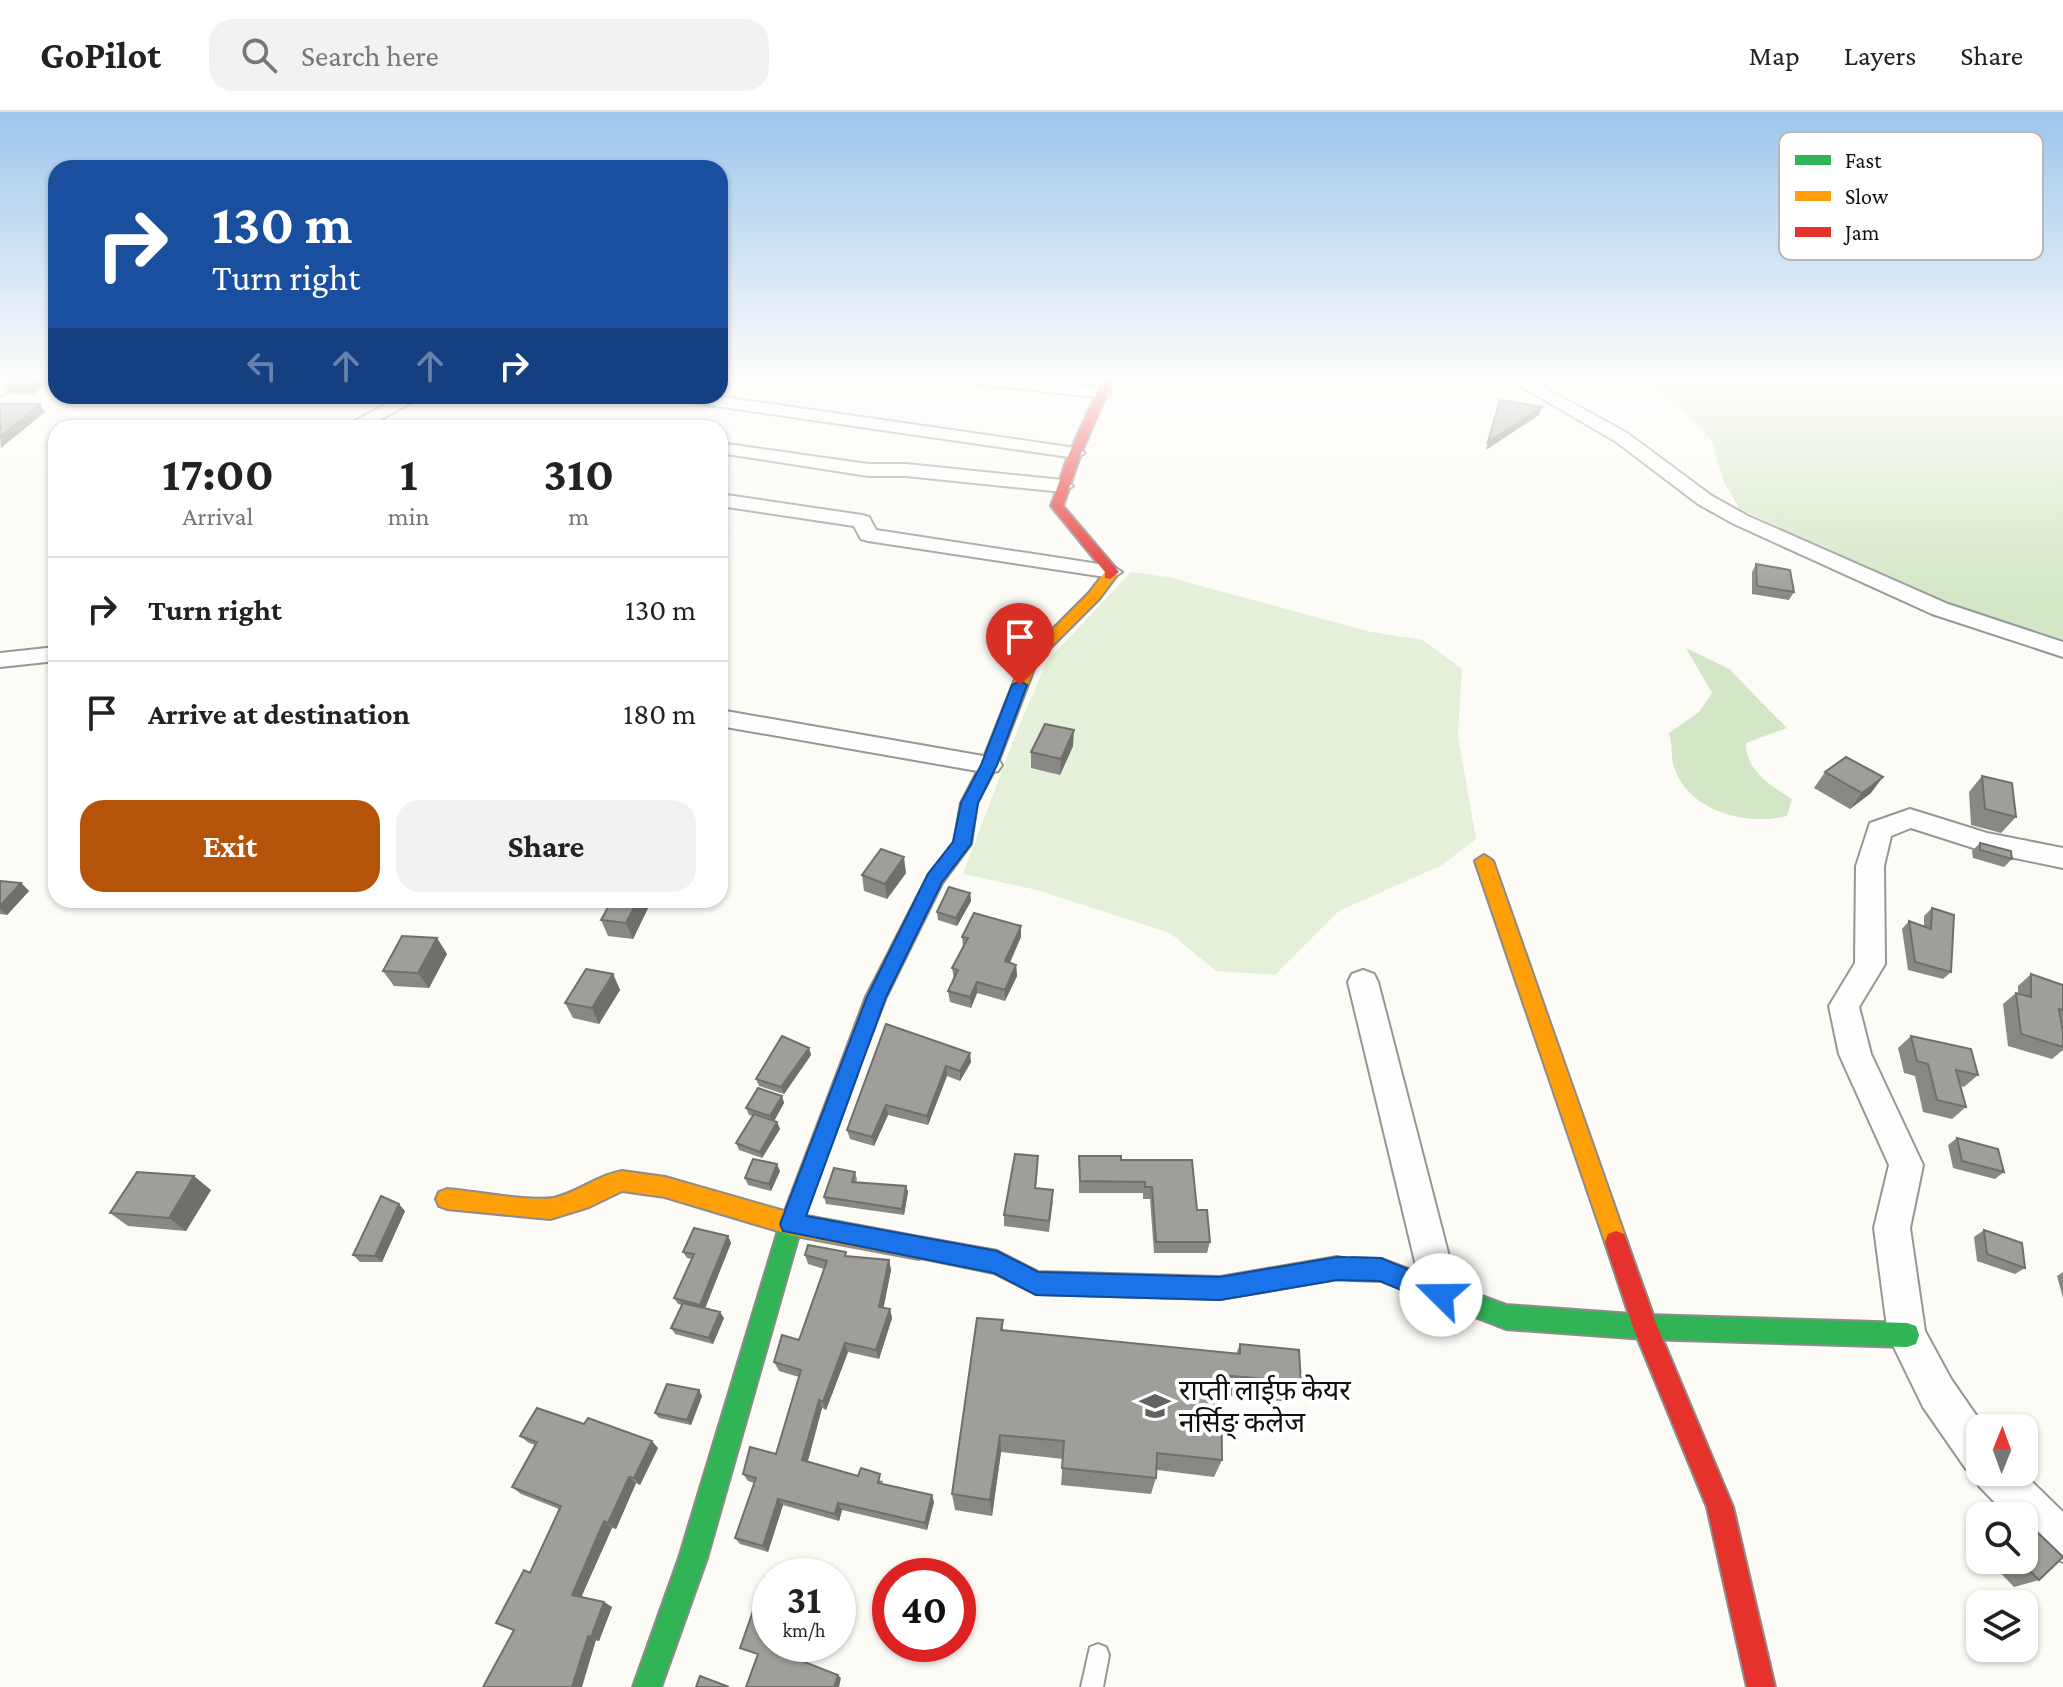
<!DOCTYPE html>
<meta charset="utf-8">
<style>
body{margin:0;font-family:"Crimson Pro","Noto Sans Devanagari",serif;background:#f2f2f2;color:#222;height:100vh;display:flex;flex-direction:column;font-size:30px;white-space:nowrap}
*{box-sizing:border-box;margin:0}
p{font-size:26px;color:#767676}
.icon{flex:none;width:44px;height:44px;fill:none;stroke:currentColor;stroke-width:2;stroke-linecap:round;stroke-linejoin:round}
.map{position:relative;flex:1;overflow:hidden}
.panel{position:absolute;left:48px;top:308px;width:680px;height:488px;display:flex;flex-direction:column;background:#fff;border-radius:24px;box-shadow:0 2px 6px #0004}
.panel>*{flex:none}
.guide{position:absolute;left:48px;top:48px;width:680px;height:244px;border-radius:24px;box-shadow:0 2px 6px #0004;background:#1a4fa0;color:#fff;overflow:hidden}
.needle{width:52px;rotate:1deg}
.controls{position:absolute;left:1966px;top:1302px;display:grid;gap:16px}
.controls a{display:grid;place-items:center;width:72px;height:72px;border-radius:16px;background:#fff;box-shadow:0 2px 6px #0004;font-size:40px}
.speed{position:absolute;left:752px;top:1446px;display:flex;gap:16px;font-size:40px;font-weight:700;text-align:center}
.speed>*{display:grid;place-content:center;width:104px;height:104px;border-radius:50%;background:#fff;box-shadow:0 2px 6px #0004;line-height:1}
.speed small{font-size:20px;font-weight:400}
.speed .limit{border:12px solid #d22;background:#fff;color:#111}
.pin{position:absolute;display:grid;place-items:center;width:68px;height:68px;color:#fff;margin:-82px -34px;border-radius:50% 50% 50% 0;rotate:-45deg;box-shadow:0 0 8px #0007}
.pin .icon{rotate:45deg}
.me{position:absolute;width:88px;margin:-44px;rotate:292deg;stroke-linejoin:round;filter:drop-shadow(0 0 6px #0008)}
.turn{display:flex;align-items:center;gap:28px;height:168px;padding:0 32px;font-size:36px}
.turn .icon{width:104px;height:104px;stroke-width:2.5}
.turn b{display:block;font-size:56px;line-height:68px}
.lanes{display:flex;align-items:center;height:76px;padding:0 32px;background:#0003;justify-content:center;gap:40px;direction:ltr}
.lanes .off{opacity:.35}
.eta{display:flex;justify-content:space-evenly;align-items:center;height:136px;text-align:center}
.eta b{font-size:48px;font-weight:700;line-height:56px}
.cta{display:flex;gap:16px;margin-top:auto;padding:16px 32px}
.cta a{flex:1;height:92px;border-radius:24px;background:#b45309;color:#fff;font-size:32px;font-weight:700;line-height:92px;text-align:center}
.cta a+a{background:#f2f2f2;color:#222}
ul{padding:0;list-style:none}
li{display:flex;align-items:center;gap:24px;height:104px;padding:0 32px;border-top:2px solid #e0e0e0}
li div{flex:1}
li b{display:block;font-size:30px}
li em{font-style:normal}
header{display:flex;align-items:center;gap:48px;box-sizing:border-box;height:112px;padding:0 40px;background:#fff;border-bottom:2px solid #e0e0e0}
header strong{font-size:38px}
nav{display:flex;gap:44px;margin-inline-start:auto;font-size:28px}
.search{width:560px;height:72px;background:#f2f2f2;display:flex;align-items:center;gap:20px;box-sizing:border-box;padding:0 28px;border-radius:24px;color:#767676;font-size:30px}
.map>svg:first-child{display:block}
</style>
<header>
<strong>GoPilot</strong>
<div class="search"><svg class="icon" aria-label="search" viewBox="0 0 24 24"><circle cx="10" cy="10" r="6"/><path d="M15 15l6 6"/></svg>Search here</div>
<nav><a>Map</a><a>Layers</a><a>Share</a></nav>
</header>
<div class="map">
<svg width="2063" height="1575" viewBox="0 0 2063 1575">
<rect width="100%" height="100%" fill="#fcfbf6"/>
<!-- green -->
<path fill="#e4f0d7" d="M1131 460 1168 465 1371 520 1423 528 1462 557 1458 624 1476 727 1442 753 1339 799 1275 863 1216 859 1170 821 1037 778 963 762 1019 614 1047 549Z"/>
<!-- forest -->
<path fill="#d3e7c6" d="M1640 265H2063V534L1900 475 1739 396 1723 368 1712 329 1688 304Z
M1686 536 1729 557 1787 616 1746 631C1746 659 1770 673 1792 687L1787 704C1746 714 1691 700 1675 658 1670 646 1673 633 1669 621L1699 600 1712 581Z"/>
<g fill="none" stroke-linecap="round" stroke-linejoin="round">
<!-- lane casing -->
<g stroke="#969694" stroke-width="4">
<path id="lane" d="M1098 1532 1106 1535 1109 1543 1103 1575H1081L1090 1535Z"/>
</g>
<!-- street casing -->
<g stroke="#969694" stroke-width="4">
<path id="street" d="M10 265H29L0 284V271Z
M952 265H1001L1102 276 1111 281 1102 286 960 270Z
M1505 265H1525L1627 321 1712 384 1748 404 1948 492 2063 530V545L1932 502 1734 412 1698 392 1615 329Z
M401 284H423L365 316H342Z
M671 284H716L1076 336 1085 341 1076 346 680 289Z
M720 331 868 352H906L1063 368 1073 374 1063 380 906 364H868L720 341Z
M720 382 862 403 869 405 876 418 1112 454 1122 460 1112 466 868 429 861 427 854 414 720 394Z
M56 535V549L0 555V541Z
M720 598 989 645 998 647 1002 653 998 659 989 661 720 614Z
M1910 697 1987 721 2063 736V756L1986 740 1911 716 1891 724 1884 754 1885 852 1859 895 1871 942 1923 1053 1910 1116 1925 1219 1951 1267 1985 1316H1980V1360H2022L2063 1400V1450L2048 1444 2024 1420V1404H2008L1979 1374 1973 1360 1966 1357 1923 1295 1888 1223 1874 1116 1889 1053 1839 942 1829 894 1855 851 1856 754 1870 711Z
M1363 858 1374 862 1378 870 1459 1183 1454 1196 1441 1201 1428 1196 1423 1183 1348 870 1352 862Z"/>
</g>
<!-- fast casing -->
<g stroke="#8d8c8a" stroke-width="4">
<path id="fast" d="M847 953 854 956 857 962 802 1112 707 1446 661 1575H633L679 1446 780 1112 837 962 840 956Z
M1352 1146 1381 1147 1506 1193 1645 1203 1907 1211 1916 1214 1919 1223 1916 1232 1907 1235 1645 1227 1506 1217 1381 1169 1352 1168 1344 1165 1340 1157 1344 1149Z"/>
</g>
<!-- slow casing -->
<g stroke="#8d8c8a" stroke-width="4">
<path id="slow" d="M1110 459 1117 463 1099 487 1037 549 997 653 977 691 971 732 942 771 886 885 854 968 847 971 840 968 837 962 866 885 929 762 954 730 961 691 981 653 1023 547 1089 481 1105 460Z
M1484 743 1493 749 1627 1130 1624 1138 1616 1141 1608 1138 1605 1130 1475 749Z
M622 1059 665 1065 791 1101 919 1125 927 1128 930 1136 927 1144 919 1147 791 1123 665 1085 622 1079 589 1095 550 1107 447 1097 439 1094 436 1087 439 1080 447 1077C473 1079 530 1090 553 1086 578 1081 597 1063 622 1059Z"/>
</g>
<!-- jam casing -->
<g stroke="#8d8c8a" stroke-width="4">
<path id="jam" d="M1104 265H1114L1080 344 1063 394 1119 460 1110 467 1105 466V460L1051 394 1068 344Z
M1616 1119 1624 1122 1627 1130 1657 1214 1733 1395 1775 1575H1747L1707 1395 1633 1215 1605 1130 1608 1122Z
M919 1125 997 1139 1038 1160 1220 1165 1337 1145 1360 1149 1364 1157 1360 1165 1352 1168 1337 1167 1220 1187 1036 1182 994 1161 911 1144 908 1136 911 1128Z"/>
</g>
<!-- lane -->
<use href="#lane" fill="#fffefe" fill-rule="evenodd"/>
<!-- street -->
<use href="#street" fill="#fffefe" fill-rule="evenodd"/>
<!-- fast -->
<use href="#fast" fill="#30b455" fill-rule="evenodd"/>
<!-- slow -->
<use href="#slow" fill="#ff9f0a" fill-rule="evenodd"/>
<!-- jam -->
<use href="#jam" fill="#e5322d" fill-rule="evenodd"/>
</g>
<!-- wall -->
<path fill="#8a8885" d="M56 265 33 282H9L4 274Z
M1756 452 1794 480 1789 488 1752 482V460Z
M1073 634 1060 663 1031 656V640Z
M1825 660 1871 681 1850 697 1814 676Z
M1982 664 2016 705 2001 721 1971 713 1969 680Z
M1980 731 2012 747 2004 755 1973 746 1972 739Z
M906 761 887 787 864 779 862 763Z
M0 769 21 771 29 779 7 803 0 802Z
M970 781 971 789 957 814 938 808 937 800Z
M612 788H652L633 827 608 824 601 808Z
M1932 796 1951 860 1943 867 1908 858 1902 817 1909 809 1924 814V804Z
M1021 814V825L1010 851 1016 853 1017 864 1005 889 977 881 971 896 950 890 948 879 954 868 952 856 963 835 962 825Z
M437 826 447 842 429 876 394 874 383 859Z
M613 862 620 878 599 912 573 906 565 891Z
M2031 862 2063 873V911L2062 912 2063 938 2052 947 2008 934 2003 892 2016 881H2018V874Z
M886 912 971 950 960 969 947 964 928 1013 888 1003 874 1034 850 1027 847 1018Z
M1911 924 1978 963 1964 975 1961 974 1966 995 1952 1007 1923 1000 1915 964 1904 961 1898 936Z
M809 936 811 943 784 982 759 974 756 967Z
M782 984 784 991 774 1009 777 1010 780 1017 762 1046 739 1038 736 1031 753 1004 749 1003 746 996Z
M1957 1026 2004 1060 1995 1067 1953 1056 1948 1033Z
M1079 1044 1121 1048 1197 1098 1210 1130 1207 1141H1154L1150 1087H1143V1081H1079Z
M1038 1056 1036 1076 1053 1089 1049 1120 1004 1114V1103Z
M780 1059 771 1079 748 1073 745 1066Z
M855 1060 857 1067 856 1070 906 1074 908 1080 904 1103 826 1092 824 1085Z
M211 1078 186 1119 128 1114 110 1101Z
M405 1099 382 1150H360L353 1143Z
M1984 1118 2025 1156 2015 1162 1977 1149 1974 1125Z
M728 1124 731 1131 705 1196 724 1206 713 1232 675 1222 671 1216 682 1193 678 1192 674 1186 692 1147 687 1146 683 1140Z
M805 1143 848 1144 889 1148 891 1158 883 1196 890 1197 892 1206 879 1247 848 1240 826 1298 822 1296 808 1349 858 1364 883 1369 882 1372 934 1390 927 1418 842 1398 839 1409 783 1393 768 1440 740 1432 735 1426 754 1371 748 1369 743 1362 776 1342 799 1265 779 1259 774 1250 799 1228 824 1157 808 1152Z
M2063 1160V1186L2057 1164Z
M1003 1208V1218L1236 1242 1240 1232 1301 1270 1291 1290 1221 1283 1222 1348 1214 1365 1157 1358 1156 1366 1151 1382 1061 1373 1063 1347 1001 1340 992 1404 955 1398 952 1382Z
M702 1284 691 1313 659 1306 655 1301Z
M520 1324 658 1336 640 1373 636 1371 616 1417 612 1416 581 1485 604 1490 612 1495 599 1529 514 1519 496 1511 530 1461 559 1397 521 1382 512 1375 535 1333 529 1331Z
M1980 1419V1440L1969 1429Z
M1988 1448H2024L2039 1468 2014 1475Z"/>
<!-- shaded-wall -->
<path fill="#706f6c" d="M42 265H56L33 282 28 275Z
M40 292 45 300 1 336 0 325Z
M1542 295 1539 303 1486 338 1488 330Z
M1074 618 1073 634 1060 663 1061 647Z
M1883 665 1871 681 1850 697 1862 681Z
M904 745 906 761 887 787 885 772Z
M21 771 29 779 7 803 0 796V794Z
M970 781 971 789 957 814 956 806Z
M638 788H652L633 827 626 811Z
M1021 814V825L1005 860V849Z
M437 826 447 842 429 876 418 861Z
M1016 853 1017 864 1005 889V878Z
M613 862 620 878 599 912 592 896Z
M977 870V881L971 896 970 885Z
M809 936 811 943 784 982 781 975Z
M970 941 971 950 960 969V959Z
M946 954 947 964 928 1013 927 1004Z
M782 984 784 991 773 1011 770 1004Z
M886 993 888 1003 874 1034 872 1025Z
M777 1010 780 1017 762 1046 760 1040Z
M777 1052 780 1059 771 1079 769 1072Z
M194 1064 211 1078 186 1119 169 1106Z
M906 1074 908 1080 904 1103 902 1097Z
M399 1092 405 1099 382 1150 375 1144Z
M728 1124 731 1131 704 1199 700 1193Z
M889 1148 891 1158 882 1204 879 1195Z
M890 1197 892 1206 879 1247 876 1238Z
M720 1200 724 1206 713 1232 709 1226Z
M845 1231 848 1240 826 1298 823 1290Z
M699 1278 702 1284 691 1313 687 1308Z
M819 1288 822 1296 806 1355 802 1348Z
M1000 1323 1001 1340 992 1404 990 1388Z
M652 1329 658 1336 640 1373 634 1366Z
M629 1365 636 1371 616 1417 608 1411Z
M932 1383 934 1390 927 1418 925 1411Z
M778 1387 783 1393 768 1440 763 1434Z
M838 1391 842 1398 839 1409 835 1402Z
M604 1409 612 1416 580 1488 572 1483Z
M604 1490 612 1495 599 1529 591 1525Z
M588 1524 596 1528 582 1575H572Z
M793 1532H798L792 1548 789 1544Z
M838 1563 841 1566 839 1575H834Z"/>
<!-- building -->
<path fill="#a09e9b" stroke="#706f6c" stroke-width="2" d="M19 265H42L28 275 4 274Z
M1500 288 1542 295 1488 330Z
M0 292H40L0 325Z
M1756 452 1790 458 1794 480 1757 474Z
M1045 612 1074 618 1061 647 1031 640Z
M1846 645 1883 665 1862 681 1825 660Z
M1982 664 2012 671 2016 705 1985 697Z
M1980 731 2011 739 2012 747 1980 738Z
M881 737 904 745 885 772 862 763Z
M0 769 21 771 0 794Z
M949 775 970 781 956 806 937 800Z
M612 788H638L626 811 601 808Z
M1932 796 1954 803 1951 860 1915 850 1909 809 1931 817Z
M974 801 1021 814 1005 849 1016 853 1005 878 977 870 970 885 948 879 958 858 952 856 968 826 962 825Z
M402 824 437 826 418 861 383 859Z
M586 857 613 862 592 896 565 891Z
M2031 862 2063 873V898L2059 897 2063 920V935L2021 922 2016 881 2031 885Z
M886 912 970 941 960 959 946 954 927 1004 886 993 872 1025 847 1018Z
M782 924 809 936 781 975 756 967Z
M1911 924 1971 937 1978 963 1956 958 1966 995 1937 988 1928 952 1917 949Z
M758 976 782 984 770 1004 746 996Z
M754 1002 777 1010 760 1040 736 1031Z
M1957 1026 1998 1037 2004 1060 1962 1049Z
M1015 1042 1038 1044 1035 1076 1053 1078 1049 1109 1004 1103Z
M1079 1044H1121V1048H1192L1197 1098H1207L1210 1130H1156L1152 1075H1145V1070L1080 1069Z
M753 1047 777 1052 769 1072 745 1066Z
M834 1056 855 1060 852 1070 906 1074 902 1097 824 1085Z
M137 1060 194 1064 169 1106 110 1101Z
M381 1084 399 1092 375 1144 353 1143Z
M694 1116 728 1124 700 1193 674 1186 694 1142 683 1140Z
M1984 1118 2022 1131 2025 1156 1987 1142Z
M808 1133 846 1140 845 1144 889 1148 879 1195 890 1197 876 1238 845 1231 823 1290 819 1288 802 1348 858 1364 861 1356 880 1362 878 1371 932 1383 925 1411 838 1391 835 1402 778 1387 763 1434 735 1426 756 1366 743 1362 750 1335 776 1342 801 1258 774 1250 782 1223 799 1228 827 1149 805 1143Z
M683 1191 720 1200 709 1226 671 1216Z
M977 1206 1003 1208 1001 1218 1240 1242V1232L1299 1238 1301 1270 1221 1263 1222 1348 1157 1341 1156 1366 1062 1356 1064 1329 1000 1323 990 1388 952 1382Z
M667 1272 699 1278 687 1308 655 1301Z
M537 1296 584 1312 588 1306 652 1329 634 1366 629 1365 608 1411 604 1409 572 1483 604 1490 591 1525 588 1524 572 1575H483L514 1518 496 1511 524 1458 530 1461 561 1394 512 1375 537 1330 520 1324Z
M2016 1399 2021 1404H2010Z
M2024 1407 2063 1445 2039 1468 2019 1448H2024Z
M765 1465 770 1466V1532H793L789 1544 838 1563 834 1575H746L758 1542 740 1536Z
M700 1564 729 1575H696Z"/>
<!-- sky -->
<linearGradient id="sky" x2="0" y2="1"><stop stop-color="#9dc6ec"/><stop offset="0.55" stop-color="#fefdfb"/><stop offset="1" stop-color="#fefdfb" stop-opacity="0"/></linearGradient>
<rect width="2063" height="485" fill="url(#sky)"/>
<!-- route -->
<path fill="#1a73e8" stroke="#114b97" stroke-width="2" d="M1020 569 1027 573 997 653 978 691 971 732 942 770 886 885 806 1104 997 1139 1038 1160 1220 1165 1337 1145 1381 1146 1450 1175 1453 1183 1450 1191 1441 1195 1380 1169 1337 1168 1220 1188 1036 1183 994 1161 783 1119 780 1112 867 885 928 762 953 730 961 691 981 653 1012 573Z"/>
<!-- icons -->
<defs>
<g id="university-bare" transform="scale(2.4)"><path d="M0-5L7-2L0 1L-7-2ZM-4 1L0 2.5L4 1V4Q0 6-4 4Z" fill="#636260" stroke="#fff" stroke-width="2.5" paint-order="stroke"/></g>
</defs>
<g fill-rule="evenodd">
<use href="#university-bare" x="1155" y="1294"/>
</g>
<g text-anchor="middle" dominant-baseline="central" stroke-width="8" stroke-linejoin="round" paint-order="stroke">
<!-- near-poi labels -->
<g font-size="28" fill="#101010" stroke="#fff" text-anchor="start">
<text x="1179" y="1278">राप्ती लाईफ केयर<tspan x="1179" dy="32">नर्सिङ् कलेज</tspan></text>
</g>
</g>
<!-- legend -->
<rect x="1779" y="20" width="264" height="128" rx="12" fill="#fff" stroke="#b7b7b7" stroke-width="2"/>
<rect x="1795" y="43" width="36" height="10" fill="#30b455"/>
<rect x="1795" y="79" width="36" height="10" fill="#ff9f0a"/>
<rect x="1795" y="115" width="36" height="10" fill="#e5322d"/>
<g font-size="22" fill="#101010">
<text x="1845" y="56">Fast</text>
<text x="1845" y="92">Slow</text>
<text x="1845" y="128">Jam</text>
</g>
</svg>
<div class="controls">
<a><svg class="needle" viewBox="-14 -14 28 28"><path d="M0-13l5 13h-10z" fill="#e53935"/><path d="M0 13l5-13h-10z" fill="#767676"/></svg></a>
<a><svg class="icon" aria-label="search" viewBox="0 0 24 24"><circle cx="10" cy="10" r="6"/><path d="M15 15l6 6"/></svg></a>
<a><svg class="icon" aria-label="layers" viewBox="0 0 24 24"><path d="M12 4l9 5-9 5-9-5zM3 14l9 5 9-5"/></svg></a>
</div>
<div class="speed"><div>31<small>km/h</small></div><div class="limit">40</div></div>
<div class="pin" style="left:1020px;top:573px;background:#d93025"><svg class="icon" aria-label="arrive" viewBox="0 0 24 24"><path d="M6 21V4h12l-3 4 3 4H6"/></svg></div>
<svg class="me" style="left:1441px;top:1183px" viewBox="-20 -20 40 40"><circle r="19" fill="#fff"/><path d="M0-13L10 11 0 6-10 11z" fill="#1a73e8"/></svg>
<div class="guide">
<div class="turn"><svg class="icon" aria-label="right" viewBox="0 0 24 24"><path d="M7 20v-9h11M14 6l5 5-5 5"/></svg><div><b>130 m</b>Turn right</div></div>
<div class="lanes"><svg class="icon off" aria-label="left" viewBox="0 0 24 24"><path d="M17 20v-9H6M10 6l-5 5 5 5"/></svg><svg class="icon off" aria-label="ahead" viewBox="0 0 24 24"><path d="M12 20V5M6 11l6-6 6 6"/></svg><svg class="icon off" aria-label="ahead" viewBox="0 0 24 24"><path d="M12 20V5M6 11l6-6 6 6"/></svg><svg class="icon" aria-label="right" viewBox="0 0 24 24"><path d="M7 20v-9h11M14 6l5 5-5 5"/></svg></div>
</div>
<section class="panel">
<div class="eta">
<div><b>17:00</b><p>Arrival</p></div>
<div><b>1</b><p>min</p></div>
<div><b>310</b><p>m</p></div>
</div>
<ul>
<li><svg class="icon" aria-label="right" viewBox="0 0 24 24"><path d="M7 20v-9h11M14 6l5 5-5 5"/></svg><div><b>Turn right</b></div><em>130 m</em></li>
<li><svg class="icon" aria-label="arrive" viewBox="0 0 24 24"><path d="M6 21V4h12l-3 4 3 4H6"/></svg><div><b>Arrive at destination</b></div><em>180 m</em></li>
</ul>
<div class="cta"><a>Exit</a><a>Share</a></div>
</section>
</div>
